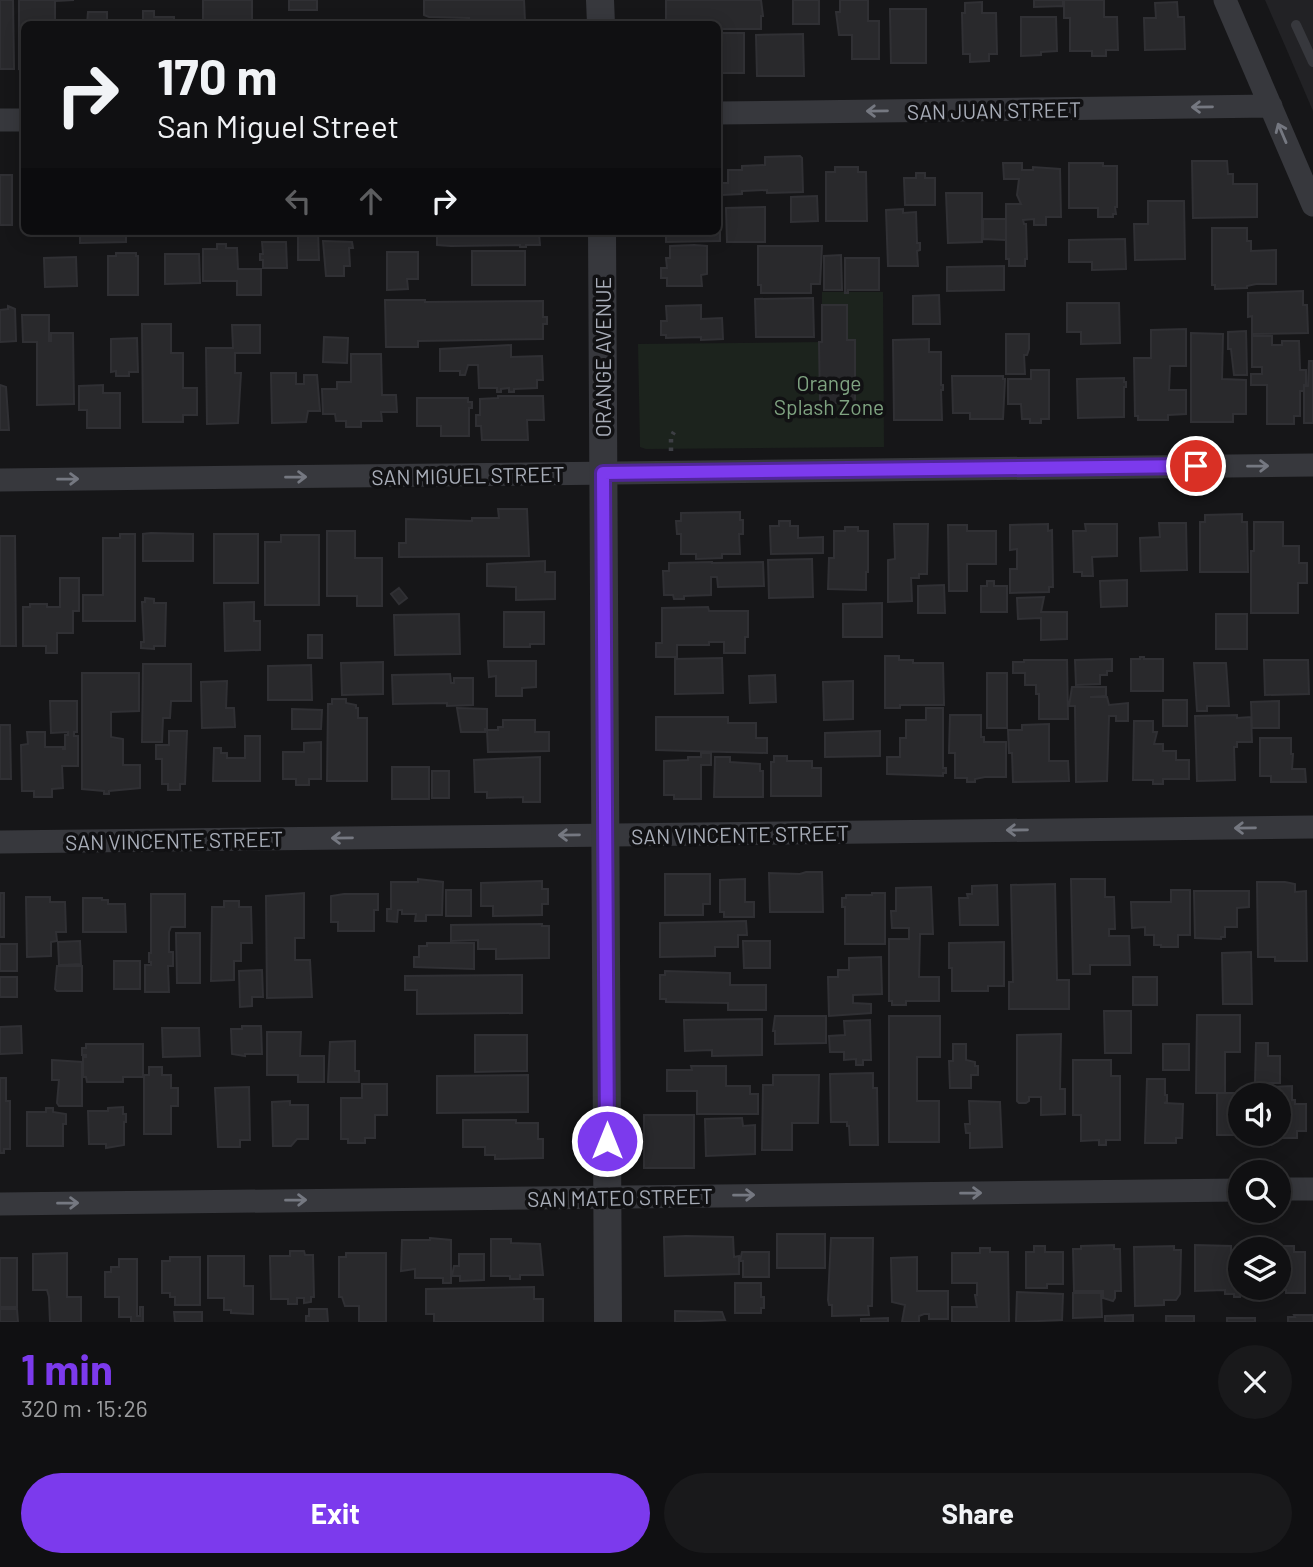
<!DOCTYPE html>
<meta charset="utf-8">
<style>
body{margin:0;font-family:Barlow,sans-serif;background:#19191b;color:#f1f3f6;height:100vh;display:flex;flex-direction:column;font-size:26px;white-space:nowrap}
*{box-sizing:border-box;margin:0}
p{font-size:23px;color:#9c9d9f}
.icon{flex:none;width:38px;height:38px;fill:none;stroke:currentColor;stroke-width:2;stroke-linecap:round;stroke-linejoin:round}
.map{position:relative;height:1322px;overflow:hidden}
.side{display:flex;flex-direction:column;background:#101012;flex:1}
.side>*{flex:none}
.top-card{position:absolute;left:21px;top:21px;width:700px;height:214px;border-radius:10px;box-shadow:0 4px 18px #0003,0 0 0 2px #303032;background:#101012;color:#f1f3f6;overflow:hidden}
.tools{position:absolute;left:1228px;top:1083px;display:grid;gap:14px}
.tools a{display:grid;place-items:center;width:63px;height:63px;border-radius:50%;background:#101012;box-shadow:0 4px 18px #0003,0 0 0 2px #303032;font-size:35px}
.pin{position:absolute;display:grid;place-items:center;width:60px;height:60px;color:#fff;margin:-30px;border:4px solid #fff;border-radius:50%;box-shadow:0 2px 7px #0007}
.me{position:absolute;width:77px;margin:-38px;rotate:0deg;stroke-linejoin:round;filter:drop-shadow(0 0 5px #0008)}
.turn{display:flex;align-items:center;gap:24px;height:147px;padding:0 21px;font-size:32px}
.turn .icon{width:91px;height:91px;stroke-width:2.5}
.turn b{display:block;font-size:49px;line-height:60px}
.lanes{display:flex;align-items:center;height:66px;padding:0 21px;background:#0003;justify-content:center;gap:35px;direction:ltr}
.lanes .off{opacity:.35}
.round{display:grid;place-items:center;flex:none;width:74px;height:74px;border-radius:37px;background:#19191b}
.overview{display:flex;align-items:center;justify-content:space-between;height:119px;padding:0 21px}
h1{font-size:42px;font-weight:700;line-height:52px;color:#7c3aed}
.cta{display:flex;gap:14px;margin-top:auto;padding:14px 21px}
.cta a{flex:1;height:80px;border-radius:42px;background:#7c3aed;color:#fff;font-size:28px;font-weight:700;line-height:80px;text-align:center}
.cta a+a{background:#19191b;color:#f1f3f6}
.map>svg:first-child{display:block}
</style>
<div class="map">
<svg width="1313" height="1322" viewBox="0 0 1313 1322">
<rect width="100%" height="100%" fill="#161618"/>
<!-- built -->
<path fill="#222225" d="M1265 0H1313V111L1286 48Z"/>
<!-- green -->
<path fill="#1c231d" d="M822 292H883L884 447 646 449 640 447 638 344 822 342Z"/>
<!-- building -->
<path fill="#29292c" stroke="#303034" stroke-width="2" d="M0 0H13L14 69H0Z
M19 0H74L55 1V24H24V68L19 69Z
M203 0H252V24H203Z
M289 0H317V10H289Z
M424 0H524L525 21H520V24H469V18L429 17 424 15Z
M666 0H761L763 16H761V29H718V24H666Z
M793 0H819V24H793Z
M840 0H868V21H879V59H852V35H839L836 12H840Z
M1034 0H1063V6L1034 7Z
M1064 0H1104V17H1117L1118 50H1106V56H1092V51H1070V18H1064Z
M982 2V13H996L997 54H989V61L970 62V54H963L962 13H965V3Z
M1177 2 1178 17H1184L1185 49 1145 50 1144 18H1156L1155 3Z
M890 9H926V63H891Z
M143 11H154V17H174V24H143Z
M88 12H107V21H134V24H87Z
M1021 17H1056L1057 51 1041 52V55L1021 56Z
M718 33H744V73H718Z
M803 34 804 76H757L756 35Z
M718 156H719L721 186H718Z
M800 156 802 158 803 192 767 193V190L742 191V194L722 195V183H728V170H742V166L765 165V157Z
M1192 161H1227L1228 174H1233V184H1257V217L1193 218Z
M1003 163H1022V170H1033V167L1060 169 1061 217H1046V225H1034V219L1023 220 1024 224H1026L1027 259H1025V266H1009V259H1006V204H1021L1017 195 1019 179H1004Z
M1069 163H1103V166H1117V207H1115L1116 214H1113V217H1098V208H1069Z
M835 167H858V172H866L867 221H826V172H835Z
M916 173H925V178H935V205H905L904 178H916Z
M0 175H12V225H0Z
M20 179H24V223H20Z
M946 193H982V242L948 243Z
M817 196 818 221 791 222V197Z
M1148 201H1184L1185 259 1135 260 1134 224H1148Z
M765 207V242H727L726 208Z
M903 209V213L916 212 917 243H920V250L917 251 918 266H888L886 210Z
M983 219H1006V240L983 239Z
M718 228H720V241L666 242V231H718Z
M1212 228H1247V241H1251V251L1276 250V284H1256L1247 286V288L1215 289V285H1212Z
M80 231H126V242L80 243Z
M289 231H318L319 260H298V232Z
M437 231H543V233H539L540 245H526V247H520V245L451 246 437 245Z
M1125 239 1126 269 1092 270V262H1069V240Z
M323 241 352 242 353 248H349L350 266H344V276H326Z
M262 242H286L287 268H263V260H260V254H263Z
M217 244H226V248H237L238 269H261V295H237V281H203V249H217Z
M694 245 707 246V274L701 275 702 286H667V278H661V268H667L666 258H670V246Z
M758 246H822L820 284H811V293H761V285H758Z
M472 251H525V285H472Z
M387 252H418V279H407L408 289 387 290Z
M116 253H136V256H138V295H108V256H116Z
M165 254H199L200 283 165 284Z
M841 255 842 290H824V256Z
M76 257 77 286 45 287 44 258Z
M845 258H879V290H848V293H845Z
M1004 266V290L947 291V267Z
M1303 291V305H1307L1308 333 1252 334V316L1248 317V293Z
M939 295 940 324H913V296Z
M813 298 814 337H756L755 299Z
M385 300H425V302L543 301V317H547V324H543V339L418 341V347H386Z
M1067 303H1119L1120 343 1081 344V332H1067Z
M701 305V319L722 318 723 339 701 340V337L666 338V335H661V321H667L666 306Z
M822 305H847V340H855V403H820L819 342H822Z
M8 306 15 309 16 341 0 342V310L8 309Z
M22 315H49V341H51V333H73L74 404 37 405V342H23Z
M142 324H171V353H183V388H197V415H183V422H143Z
M232 325H260V353H235V373H241L238 423 207 424 206 348H233Z
M1186 329V366H1170L1169 390H1186V414L1168 415V420H1138V416H1135L1134 358H1151V330Z
M1246 331 1247 375H1234L1231 349H1228V332Z
M1191 333 1223 334 1222 379 1246 380V414H1233V422H1191Z
M1006 334H1029V349L1027 355H1024L1025 374H1006Z
M1252 336H1272V345H1282V341H1299L1300 370H1306V385H1304V391H1300V416H1294V424H1267V385H1251V374H1262V367H1252Z
M324 337 348 338 347 363 323 362Z
M137 338 138 372H129V376H116V371L111 372V339Z
M929 339V352H941V385H943V390H941L942 420H894L893 340Z
M511 345V357L542 356 543 380H537V388L514 389V392H509V388L501 389V392H497V388H479L478 365H468L465 375H460V371H440V349Z
M351 354H381L382 395H396L397 412H381L382 421H361V427H346V421H336L335 414H323L322 389H337V382H351Z
M1309 361H1313V423H1304V386H1308Z
M1031 370H1049V419H1041V423H1030V419H1022L1021 404H1008V379H1031Z
M271 373H296V384H304V375H317L320 411H308L306 422 272 423Z
M952 376H1003V379H1005L1003 419H970V413H953Z
M1124 378V382H1126V387H1124V417L1078 418 1077 379Z
M0 385 6 387 9 430H0Z
M103 385V393H120V428H87V410H79V386Z
M498 396H543L544 420H527L528 440H482L481 426H476V415H480V399L498 398Z
M417 398H468V402H472V408H469V436H441V426H417Z
M498 509H527L529 556 399 557V543H406V519L472 521V518H499Z
M740 512V520H743V534H739L740 554H722V558L696 559V554H681V534H677L676 521H681V513Z
M1242 514V522H1247L1248 572H1200V522H1205V515Z
M779 521H790V526H798V538L823 537V553L771 554 770 526H779Z
M1254 522H1283V546H1299V563H1307V583H1298V613H1251V551H1254Z
M1159 523H1186L1187 570 1141 571 1140 538 1160 537Z
M894 524H928L927 574H919V578H911L912 601 888 602V560L895 559Z
M1048 524V531L1052 530 1053 587H1049V592L1010 593V569H1017V549L1010 550V525Z
M1085 524H1117V556L1092 557 1093 576H1082V572H1074L1073 531H1086Z
M948 525H967V531H996V564H967V591H949Z
M845 527H858V531H868V572H866V590L828 589 829 558H834V531H845Z
M327 531H355V558H382V606H357V596H327Z
M151 533 193 534V561H143V534Z
M120 534H135V621H83V595H103V538H120Z
M214 534H258V583H214Z
M281 535H319V605H265V542H281Z
M0 536H15L16 646H0Z
M812 559 813 597 769 598 768 560Z
M545 561V572H555V599L516 600V587L487 586V564Z
M712 562V563L763 562 764 586 718 587 717 577H711V595L684 596V599H674L673 595H664L663 571H669V563Z
M60 578H79V611H73V633H57V653H46V646H23V607H30V604H47V607H60Z
M1127 580V606L1101 607 1100 581Z
M987 581H994V586H1007V612H981V586H987Z
M944 585 945 613H918V586Z
M399 588 407 598 399 604 391 594Z
M1044 597 1041 612H1067V639L1041 640V618L1018 619 1017 598Z
M145 598 154 599V603H166L165 646H154V649L141 648V642H144L142 602H145Z
M254 602V621H260V650L225 651 224 603Z
M882 603V637H843V604Z
M708 607 709 611H748V637H745V653H724V642H709V645H677V657H656V643H662V608Z
M504 612H544V644H530V647H504Z
M459 614 460 654 395 655 394 615Z
M1216 614H1247V649H1216Z
M308 635H322V658H308Z
M885 656H899V660H913V663H943L944 705H900V708H885Z
M1140 657H1144V659H1163V691H1131V659H1140Z
M722 658 723 693 675 694V659Z
M1112 659V671H1107V675H1100V684L1076 685 1075 660Z
M1024 660H1067L1068 719H1039V694H1036V685H1025V673H1013V662H1024Z
M1264 660H1308L1309 694 1265 695Z
M488 661H536V687L522 688V696H496V676L489 677Z
M383 662V694L342 695 341 663Z
M1194 663H1226L1229 706H1207V711H1197Z
M143 664H191V701H171L170 718H163L162 742H142Z
M311 665 312 700H268V666Z
M82 673H139V711L111 712V737L123 739V765H140V788L109 791V794H104V791L82 789Z
M987 673H1007V728H987Z
M450 674 451 683H454V678H473V705L447 706V703L393 704 392 675Z
M775 675 776 702 750 703 749 676Z
M227 681 226 708H234L235 727 202 728 201 682Z
M853 681V719L824 720 823 682Z
M1072 687H1106V696L1090 697H1107L1109 705 1128 703V721H1116V716H1109L1107 781 1076 782 1075 706H1069Z
M332 699H346V703L356 705V708H358V718H367V781H327L328 704H332Z
M1163 700H1187V726H1163Z
M50 701H77V732H74V736H78V766H62L63 788 52 789V797H34V791H22L21 745 28 744 27 732H45V747H63V749H65V735H68V732L51 733Z
M1279 701V728H1252L1251 702Z
M457 708 487 709V729H485V732H461Z
M926 708H943V768H946V773H943V776L887 774V757H900V738H906V720H926Z
M292 709 322 710 321 729H292Z
M950 715H981V737H984V742H1006V777H985L975 779V782H967V778H955V753H949Z
M1237 715V718L1251 717 1252 742H1237V747H1234L1235 780 1197 781 1195 716Z
M656 717H728V723H756V738H767V753L656 750Z
M503 720H535V732H549V751L488 752 487 730H498V727H503Z
M1134 721H1153V732H1157L1154 744H1163V751H1176V760H1189V779H1163V784H1153V780H1133Z
M1049 724V761H1068L1069 781 1013 782 1012 753H1009L1008 730H1022V725Z
M0 725H10L11 779H0Z
M169 731H187L185 784H180V790H168V784H162V759H156V745H169Z
M880 731V756L825 757V733Z
M245 736H260V781H213L214 748H221V753H227V758H245Z
M1260 738H1291V754H1293L1292 769H1305L1306 782H1271V776H1260Z
M321 742V779H309V785H296V779H283V752H304V743Z
M701 753H711V765H701V799H674V795H664V761L688 760V757H701Z
M774 756H787V761H812V768H821V796H771V762H774Z
M540 757V802H523V797L487 798V792H475L474 760Z
M715 757H730V762L760 764V771H763V797H714Z
M392 767H429V799H392Z
M432 771H449V798H432Z
M806 872H822L823 912H770L769 873 800 874Z
M665 874H710V904H703V915H665Z
M418 879 443 882 442 915H426V921H415L416 914H402V910H398L397 922 387 921V909H391V882H418Z
M745 879V902H754V917H724V912H720V880Z
M1071 879H1105V897H1114L1115 929H1109V936H1129L1130 965H1090V974H1073Z
M542 881V889H548V904H542V915L493 916V906H481V883Z
M1257 882H1285L1295 884V892L1306 891 1307 961H1275V957H1258Z
M1055 884 1057 980H1069V1009H1009V982H1013L1011 885Z
M997 885 998 925H960L959 898H968L967 894H972V886Z
M931 887 933 934H920L919 977H939V1001H906V1005H892V1001H889V939H909V928H892L891 911H896V888Z
M446 890H471V916H446Z
M1171 890H1190V935H1178V947H1161V945H1154V935H1145V927L1132 928 1131 902H1171Z
M1194 891H1249V907L1237 908V927H1225V937H1221V939L1195 938Z
M0 893H4V937H0Z
M304 893V938H295V960H310L312 997 267 998 266 896Z
M872 893H885V944H845V907H842V898H846V895H872Z
M151 894H185V927H171L169 932V952H173V966H168L169 992H145V965H151V962H149V953H151Z
M344 894H378V910H374V931H338V922H331V896Z
M26 897H50V902H65L66 932H56L57 941 51 942V956L27 957Z
M83 898H102V900H108V904H125L126 932H83Z
M224 901H239V907H251L252 943H241V961H234V980L211 981 212 907H224Z
M746 921 747 935H738V947H715V956L660 957V923Z
M542 924V926H549V958L496 959V949H478V940L451 941V925Z
M176 933H200V983H177Z
M80 941 81 964 59 965 58 942Z
M743 941H770V968H744Z
M1004 942V986H988V991H952V968H949V943Z
M427 943H474V969L414 967V957H419V946H427Z
M0 944H17V971H0Z
M1251 952 1252 1004H1223L1222 953Z
M881 957 882 994 853 995V1003L871 1004V1013L829 1016 828 977H838V970H849V958Z
M114 961H140V989H114Z
M57 966H82V991H57L55 989Z
M262 970 263 997H252V1006L240 1007 239 971Z
M665 971 730 973V985H766V1010H728V1003L666 1002V999H660V975H665Z
M522 975V1013L417 1014V990H405V976Z
M0 977H17V997H0Z
M1133 977H1157V1005H1133Z
M1104 1011H1131V1053H1105Z
M1197 1015H1240V1052H1225V1093H1196Z
M775 1016H826V1043L775 1044V1031H773Z
M889 1016H940V1057H917V1101H939V1142H889Z
M762 1019V1055L712 1056V1050L685 1051 684 1020Z
M870 1020 871 1060H863V1065H856V1059L844 1060V1052H830L829 1036 845 1035 844 1021Z
M21 1026 22 1053 0 1054V1027Z
M242 1026H261L262 1054H245V1056L232 1054 231 1029H242Z
M162 1028H199L200 1056 163 1057Z
M267 1032H301L300 1056H324V1082H298V1075H267Z
M1061 1034 1060 1089H1065V1114L1041 1115V1097H1029V1101L1026 1103H1019L1017 1101V1035Z
M475 1035H527V1071L475 1072Z
M355 1041V1071H359V1082H328L330 1042Z
M1256 1043H1268V1056H1280V1083H1255Z
M86 1044H143V1077H123V1082H87L86 1077H83V1057H86V1055H82V1048H86Z
M953 1044H966V1060L975 1062V1066H978V1075H971V1088H950L949 1061H953Z
M1163 1044H1189V1070H1163Z
M52 1060 82 1062V1106H59L57 1103 59 1080H52Z
M1073 1060H1111V1076H1120V1140H1106V1145H1099V1140L1081 1141V1115H1073Z
M691 1066H726V1086H750V1094H758V1114H697V1091H667V1070H692Z
M149 1067H162V1075H171V1088H178V1106H171V1134H144V1075H149Z
M873 1073V1088H877L878 1145H850L849 1126H847V1122H831L830 1074Z
M528 1075V1112L437 1113V1076Z
M773 1075H819L818 1123H792V1150H762L763 1085H773Z
M0 1078H6V1101H10V1149H4V1153H0Z
M1147 1079H1165V1095H1167V1102L1164 1103 1183 1104 1182 1138H1176V1143H1145Z
M362 1084H387V1115H375V1138H365V1143H348V1139H341V1098H362Z
M1292 1086V1100H1295V1104H1306V1131H1297V1138H1281L1279 1096H1272V1087Z
M249 1087 250 1140H240V1147H218L215 1088Z
M1217 1093H1242V1135H1217Z
M290 1101V1105H308V1139H297L291 1146H273L272 1102Z
M969 1101 1000 1102 1002 1147 970 1148V1133H966L965 1124H970Z
M123 1107V1114H126V1122H124V1145L106 1148V1144H89L88 1111H108V1108Z
M46 1108H53V1112L66 1114V1124H63V1146H27V1112H46Z
M644 1115H694V1168H644Z
M742 1118 743 1126 755 1125V1154L706 1156 705 1119Z
M463 1120H516V1123H538V1139H543V1158L495 1159V1155H485V1147H463Z
M777 1234H825V1268H777Z
M686 1236 733 1237 734 1257 739 1256V1274L665 1276 664 1237Z
M430 1238 451 1240V1283H443V1278H415V1269L401 1271 402 1240H430Z
M831 1238H873L872 1306H868L869 1315 832 1316V1305H829L828 1300Z
M491 1239H511V1243L540 1244 543 1275H520V1279H510V1276H491Z
M1275 1244V1246H1294V1252H1305V1293H1286V1290H1257V1288H1279V1250H1257V1245Z
M1114 1245V1249H1120L1121 1291H1115V1298L1113 1301 1103 1298V1291H1074L1073 1249H1081V1246Z
M1195 1245 1231 1246V1252H1241V1288H1244V1293H1240V1297H1234V1294H1225V1290L1195 1291Z
M1034 1246H1045V1252H1063V1284H1047V1288H1026V1252H1034Z
M1174 1246V1250H1181L1180 1294 1176 1300H1164V1305L1135 1306 1134 1247Z
M980 1248H990V1252H1008L1009 1322H952V1307H977L975 1295H977V1283H952V1253H980Z
M290 1251H304L305 1255H313L314 1297H311V1302L304 1303V1298H297V1304H288V1299H271L270 1256H290Z
M742 1252H769V1277H743V1261H740Z
M67 1253V1297H81V1322H50L49 1297 47 1290H33V1254Z
M346 1253H386V1322H359V1306H345L342 1297H339V1257H346Z
M459 1254H484V1280L460 1281V1276H452L454 1266H459Z
M208 1256H244V1286H253V1314L231 1313V1310H224V1298H208Z
M170 1257H200V1305H175V1297H170V1293H162V1261H170Z
M917 1257V1291H948V1319H929V1314H924L919 1316V1322H902L905 1305 892 1302 891 1258Z
M0 1258H17V1307H0Z
M119 1259H137V1316H140V1307H143V1322H131V1317H119V1297H105V1272H111V1267H119Z
M735 1283H761V1297H764V1308H761V1313H735Z
M534 1287V1299H543V1322H434V1314H426V1289Z
M1017 1292 1063 1294 1062 1320 1016 1322Z
M1073 1293H1101L1102 1317 1073 1318Z
M0 1309H17L18 1322H0Z
M309 1309H327L328 1322H306V1316H309Z
M675 1311 722 1312 725 1320 675 1322Z
M174 1312H202V1322H175Z
M1133 1315V1322H1105V1316Z
M1294 1315H1313V1322H1288V1317H1295Z
M1166 1316H1194V1322H1166Z
M888 1318V1322H861V1319Z
M1227 1318H1255V1322H1227Z"/>
<g fill="none" stroke-linecap="round" stroke-linejoin="round">
<!-- path -->
<path stroke="#3d3f44" stroke-width="4.5" stroke-dasharray="3.5 5" stroke-linecap="butt" d="M671 451V437L674 432"/>
<!-- service -->
<path stroke="#37383d" stroke-width="10" d="M1296 25 1313 62"/>
<!-- minor -->
<path stroke="#37383d" stroke-width="23" d="M1225 0 1313 205
M718 113 1271 106
M0 120H24
M0 480 1313 465
M0 842 1313 827
M1279 1189H1313
M0 1204 1241 1190"/>
<!-- tertiary -->
<path stroke="#37383d" stroke-width="28" d="M600 0 601 24
M602 231 608 1322"/>
</g>
<!-- one-way arrows -->
<defs><path id="oneway-shaft" d="M-6 0H5M1.5-3L5.5 0L1.5 3" fill="none" stroke-width="1.6" stroke-linecap="round" stroke-linejoin="round" transform="scale(1.75)"/></defs>
<g stroke="#757881">
<use href="#oneway-shaft" transform="translate(1202 107) rotate(179)"/>
<use href="#oneway-shaft" transform="translate(877 111) rotate(179)"/>
<use href="#oneway-shaft" transform="translate(1282 133) rotate(-113)"/>
<use href="#oneway-shaft" transform="translate(1258 466) rotate(-1)"/>
<use href="#oneway-shaft" transform="translate(296 477) rotate(-1)"/>
<use href="#oneway-shaft" transform="translate(68 479) rotate(-1)"/>
<use href="#oneway-shaft" transform="translate(1245 828) rotate(179)"/>
<use href="#oneway-shaft" transform="translate(1017 830) rotate(179)"/>
<use href="#oneway-shaft" transform="translate(569 835) rotate(179)"/>
<use href="#oneway-shaft" transform="translate(342 838) rotate(179)"/>
<use href="#oneway-shaft" transform="translate(971 1193) rotate(-1)"/>
<use href="#oneway-shaft" transform="translate(744 1195) rotate(-1)"/>
<use href="#oneway-shaft" transform="translate(296 1200) rotate(-1)"/>
<use href="#oneway-shaft" transform="translate(68 1203) rotate(-1)"/>
</g>
<g fill="none" stroke-linecap="round" stroke-linejoin="round">
<!-- route casing -->
<g stroke="#51269a" stroke-width="18">
<path id="route" d="M607 1141 603 473 1196 466"/>
</g>
<!-- route -->
<use href="#route" stroke="#7c3aed" stroke-width="12"/>
</g>
<g text-anchor="middle" dominant-baseline="central" stroke-width="7" stroke-linejoin="round" paint-order="stroke">
<!-- street labels -->
<g font-size="21" fill="#a8adb8" stroke="#111113">
<text transform="translate(994 110) rotate(-1)">SAN JUAN STREET</text>
<text transform="translate(602 357) rotate(-90)">ORANGE AVENUE</text>
<text transform="translate(468 475) rotate(-1)">SAN MIGUEL STREET</text>
<text transform="translate(740 834) rotate(-1)">SAN VINCENTE STREET</text>
<text transform="translate(174 840) rotate(-1)">SAN VINCENTE STREET</text>
<text transform="translate(620 1197) rotate(-1)">SAN MATEO STREET</text>
</g>
<!-- park labels -->
<g font-size="21" fill="#7fa381" stroke="#111113">
<text x="829" y="382">Orange<tspan x="829" dy="24">Splash Zone</tspan></text>
</g>
</g>
</svg>
<div class="tools">
<a><svg class="icon" aria-label="sound" viewBox="0 0 24 24"><path d="M4 9h4l5-4v14l-5-4H4zM17 9q2 3 0 6"/></svg></a>
<a><svg class="icon" aria-label="search" viewBox="0 0 24 24"><circle cx="10" cy="10" r="6"/><path d="M15 15l6 6"/></svg></a>
<a><svg class="icon" aria-label="layers" viewBox="0 0 24 24"><path d="M12 4l9 5-9 5-9-5zM3 14l9 5 9-5"/></svg></a>
</div>
<div class="pin" style="left:1196px;top:466px;background:#d93025"><svg class="icon" aria-label="arrive" viewBox="0 0 24 24"><path d="M6 21V4h12l-3 4 3 4H6"/></svg></div>
<svg class="me" style="left:607px;top:1141px" viewBox="-20 -20 40 40"><circle r="17" fill="#7c3aed" stroke="#fff" stroke-width="3"/><path d="M0-11L8 9 0 5-8 9z" fill="#fff"/></svg>
<div class="top-card">
<div class="turn"><svg class="icon" aria-label="right" viewBox="0 0 24 24"><path d="M7 20v-9h11M14 6l5 5-5 5"/></svg><div><b>170 m</b>San Miguel Street</div></div>
<div class="lanes"><svg class="icon off" aria-label="left" viewBox="0 0 24 24"><path d="M17 20v-9H6M10 6l-5 5 5 5"/></svg><svg class="icon off" aria-label="ahead" viewBox="0 0 24 24"><path d="M12 20V5M6 11l6-6 6 6"/></svg><svg class="icon" aria-label="right" viewBox="0 0 24 24"><path d="M7 20v-9h11M14 6l5 5-5 5"/></svg></div>
</div>
</div>
<section class="side">
<div class="overview"><div><h1>1 min</h1><p>320 m · 15:26</p></div><a class="round"><svg class="icon" aria-label="close" viewBox="0 0 24 24"><path d="M6 6l12 12M18 6L6 18"/></svg></a></div>
<div class="cta"><a>Exit</a><a>Share</a></div>
</section>
